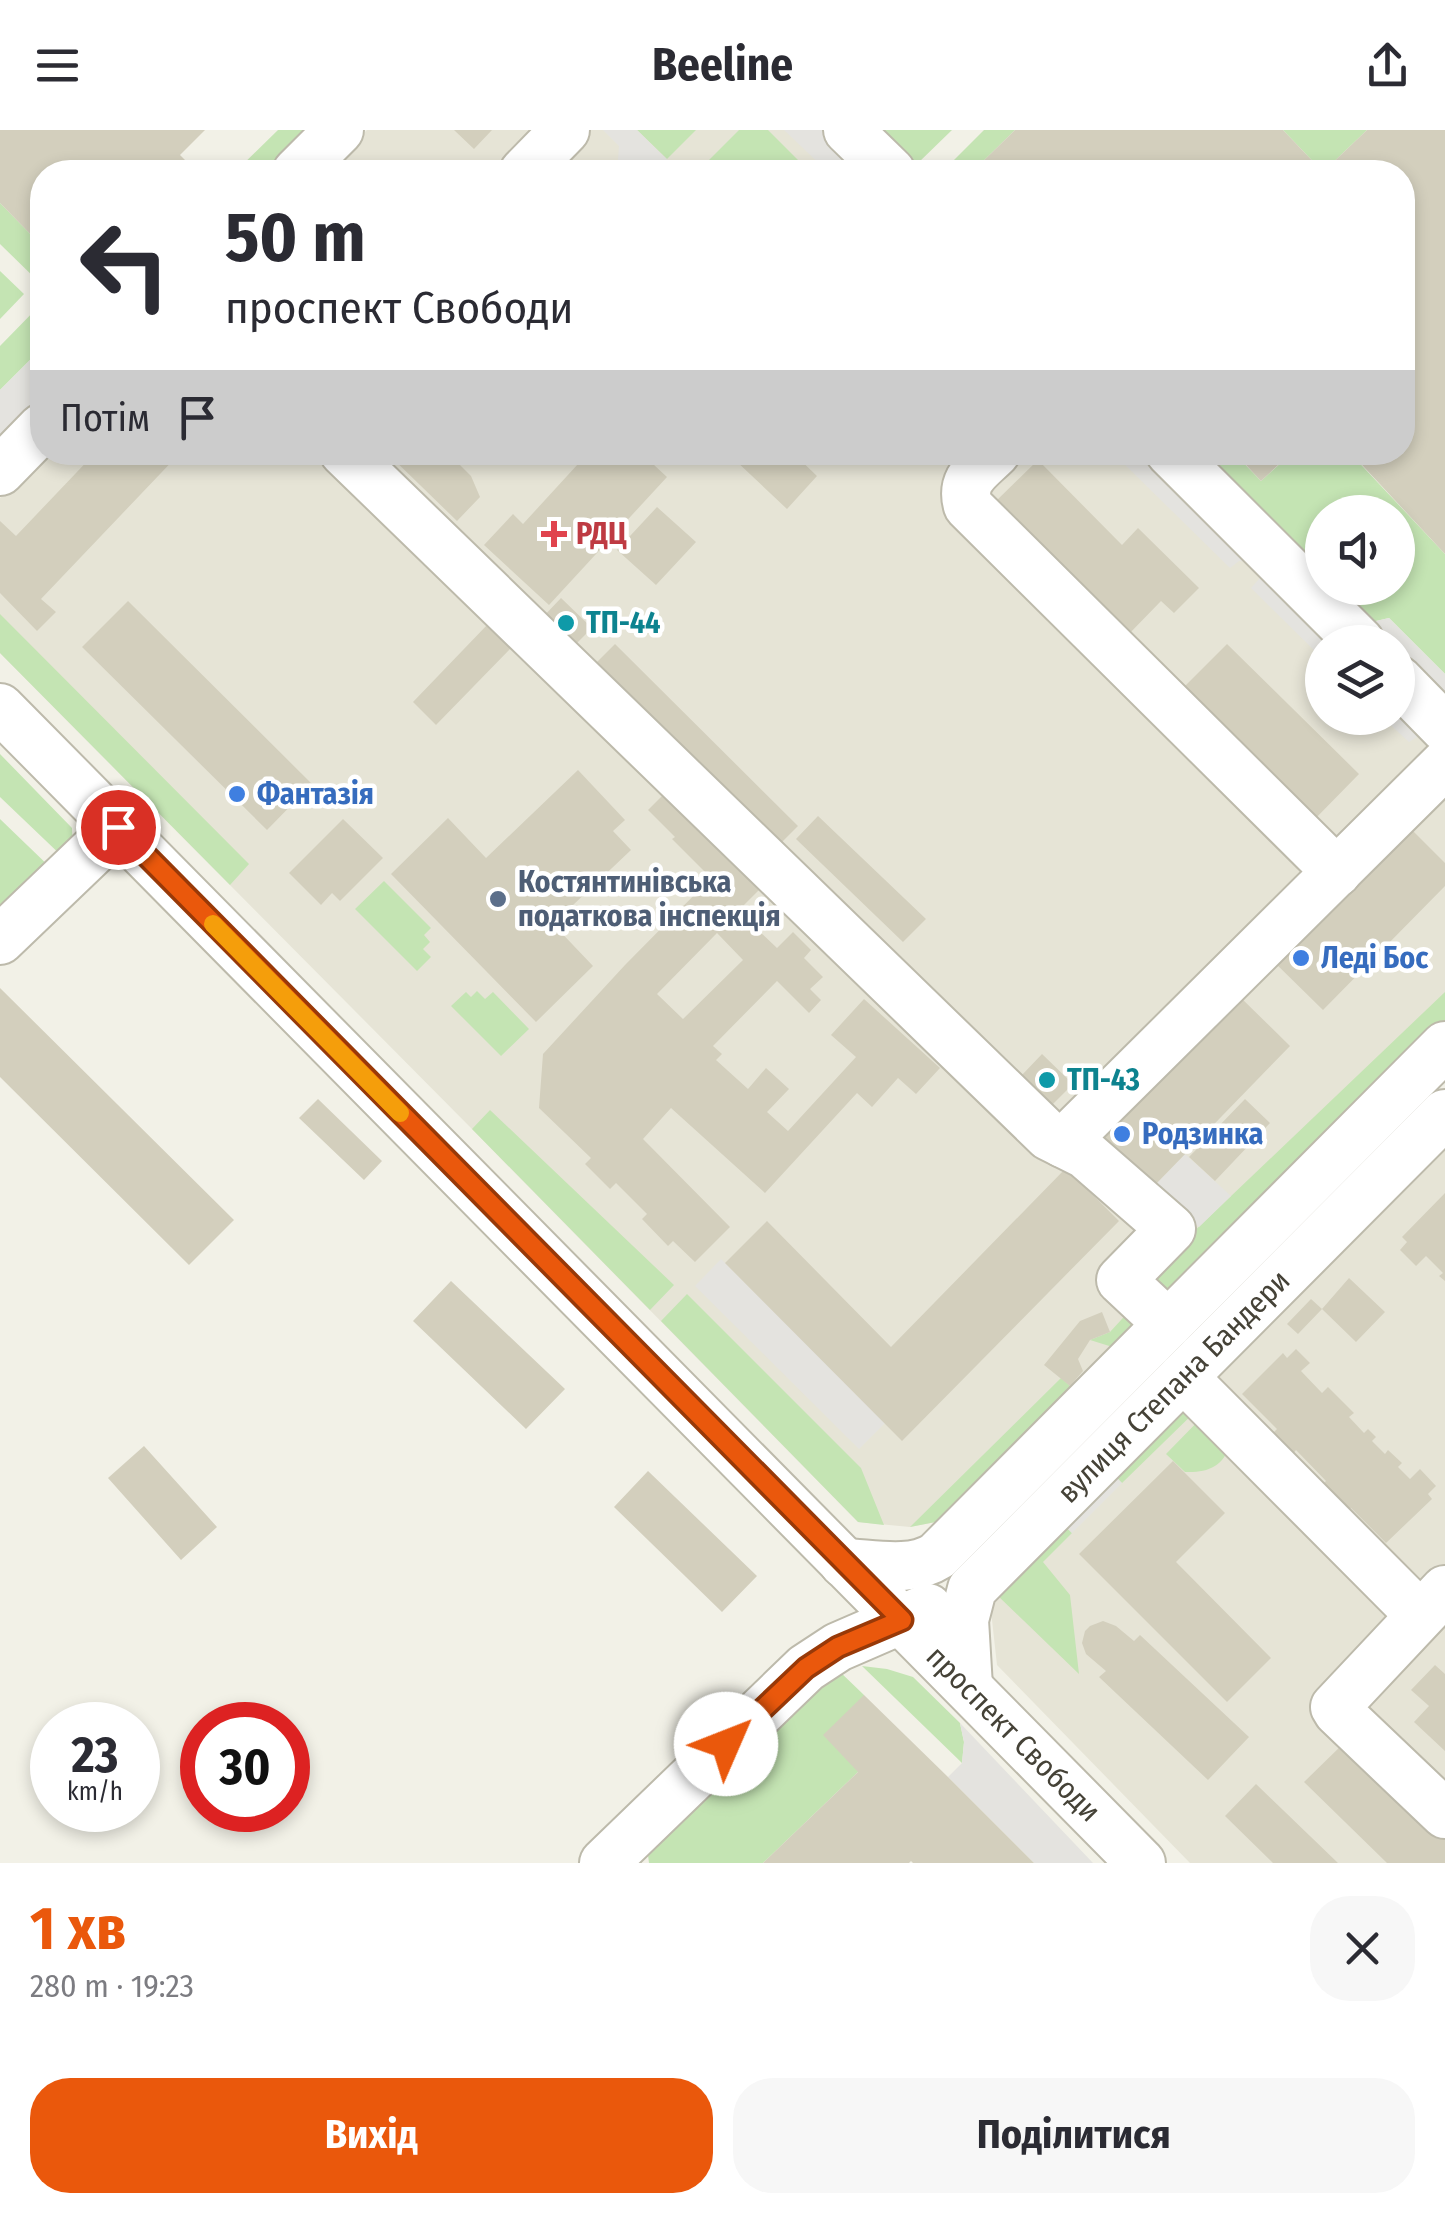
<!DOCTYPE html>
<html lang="uk">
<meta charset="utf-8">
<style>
body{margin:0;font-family:"Fira Sans Condensed",sans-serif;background:#f7f7f7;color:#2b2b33;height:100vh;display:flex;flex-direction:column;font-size:38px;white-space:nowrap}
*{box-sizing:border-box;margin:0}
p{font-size:32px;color:#7c7c81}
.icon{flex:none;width:55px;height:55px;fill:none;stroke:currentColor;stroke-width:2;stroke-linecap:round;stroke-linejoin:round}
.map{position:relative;height:1733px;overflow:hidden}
.sheet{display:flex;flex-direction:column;background:#fff;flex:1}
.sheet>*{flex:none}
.banner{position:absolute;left:30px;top:30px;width:1385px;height:305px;border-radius:40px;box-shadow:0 5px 15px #0003;background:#fff;color:#2b2b33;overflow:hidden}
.controls{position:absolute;left:1305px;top:365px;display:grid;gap:20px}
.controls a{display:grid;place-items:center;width:110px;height:110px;border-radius:50%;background:#fff;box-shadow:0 5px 15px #0003;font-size:50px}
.speed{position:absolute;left:30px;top:1572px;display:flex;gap:20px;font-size:50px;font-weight:700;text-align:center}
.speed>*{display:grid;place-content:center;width:130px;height:130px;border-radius:50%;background:#fff;box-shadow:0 5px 15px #0003;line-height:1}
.speed small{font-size:25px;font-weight:400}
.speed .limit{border:15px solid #d22;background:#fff;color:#111}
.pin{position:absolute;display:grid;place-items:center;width:85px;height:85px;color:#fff;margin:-42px;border:5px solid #fff;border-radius:50%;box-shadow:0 2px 10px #0007}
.me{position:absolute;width:110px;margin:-55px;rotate:46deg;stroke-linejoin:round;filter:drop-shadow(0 0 8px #0008)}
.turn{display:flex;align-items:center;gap:35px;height:210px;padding:0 30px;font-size:45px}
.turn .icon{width:130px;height:130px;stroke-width:2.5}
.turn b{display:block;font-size:70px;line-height:85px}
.then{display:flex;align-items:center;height:95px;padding:0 30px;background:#0003;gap:20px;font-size:38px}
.round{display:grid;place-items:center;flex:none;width:105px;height:105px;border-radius:40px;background:#f7f7f7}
.overview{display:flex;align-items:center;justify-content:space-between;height:170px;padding:0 30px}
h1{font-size:60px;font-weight:700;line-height:75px;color:#ea580c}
.action{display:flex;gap:20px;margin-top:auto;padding:20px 30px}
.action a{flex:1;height:115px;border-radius:40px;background:#ea580c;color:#fff;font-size:40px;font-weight:700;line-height:115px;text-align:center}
.action a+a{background:#f7f7f7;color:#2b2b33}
header{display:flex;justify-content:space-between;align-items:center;height:130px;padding:0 30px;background:#fff;font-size:45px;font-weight:700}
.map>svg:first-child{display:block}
</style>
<header><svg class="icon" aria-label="menu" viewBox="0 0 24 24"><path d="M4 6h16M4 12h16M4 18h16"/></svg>Beeline<svg class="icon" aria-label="share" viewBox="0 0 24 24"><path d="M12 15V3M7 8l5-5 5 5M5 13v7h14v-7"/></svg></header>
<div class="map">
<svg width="1445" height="1733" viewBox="0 0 1445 1733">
<rect width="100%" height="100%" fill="#f2f1e7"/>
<!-- residential -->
<path fill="#e6e4d6" d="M367 0H826L869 42H324Z
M46 323H1148L1322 512V588H1398L1445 619V891L951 1389 910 1397 858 1392 472 999 0 523V368Z
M1445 1009V1733H1190L997 1535 991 1481 1001 1455Z"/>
<!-- green -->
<path fill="#c4e4b3" d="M278 0H313L270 42H235Z
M637 0H696L667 29Z
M739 0H768L803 35 795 42H697Z
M883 0H952L917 34Z
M984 0H1015L972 42H942Z
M1283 0H1367L1323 42Z
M0 73 42 116V155L0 114Z
M0 141 24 164 0 189Z
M42 173V218L0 260V216Z
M1191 323H1234L1261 351 1292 323H1350L1445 424V544L1389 488 1363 494 1326 458H1398V382H1322V454Z
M0 484 249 734 230 755 0 523Z
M0 624 72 698 73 718 67 731 0 667Z
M0 689 55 742 0 793Z
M384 751 431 798 424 805 430 812 423 819 431 827 417 841 355 779Z
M477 861 485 869 493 862 529 899 501 926 451 876 466 862 471 867Z
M1445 862V891L1169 1168 1143 1150Z
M490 980 674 1155 650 1180 472 999Z
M687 1164 861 1338 884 1395 858 1392 661 1191Z
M1132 1178 1141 1187 1119 1219 1090 1210 1110 1202Z
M1061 1248 1070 1256 1071 1267 951 1389 910 1397Z
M1183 1272 1202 1275 1122 1353 1112 1343Z
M1208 1281 1229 1314C1225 1337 1206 1343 1185 1342L1166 1324Z
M1062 1393 1072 1403 1043 1432 1070 1465 1079 1544 997 1465Z
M862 1536 887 1539 913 1547 960 1593 964 1612 962 1633Z
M838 1540 864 1565 858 1642 763 1733H649L646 1709Z"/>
<!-- parking -->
<path fill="#e4e3df" d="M603 0H637L680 42H617L619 16Z
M784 0H826L869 42H828Z
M42 218V271L0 314V260Z
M1113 323H1148L1338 512H1322V528L1251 458 1260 448 1258 433 1239 431 1230 438Z
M1389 488 1445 544V575L1398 528V512H1382L1363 494Z
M1398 572 1427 601 1409 612 1383 588H1398Z
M1185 1024 1231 1066 1199 1097 1154 1056Z
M721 1129 885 1293 859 1319 695 1156Z
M1112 1343 1122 1353 1072 1403 1062 1393Z
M960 1593 1093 1733H1034L948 1647 962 1633 964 1612Z"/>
<!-- building -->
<path fill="#d3cfbd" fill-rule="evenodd" d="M0 0H205L180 25 197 42H42V116L0 73Z
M454 0H492L474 19Z
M1015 0H1283L1323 42 1367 0H1445V424L1350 322H1402V42H972Z
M96 322H181L41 469 56 482 37 501 0 463V391L16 406Z
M386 322H460L454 329 471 346 480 367 457 391Z
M589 322H640L667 347 549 475 484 415 513 384 523 394Z
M660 322H684L672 335Z
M742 322H792L817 346 787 379 735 330Z
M1234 322H1292L1261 351Z
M1038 330 1122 415 1138 398 1199 458 1174 483 1161 471 1127 506 994 373Z
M657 377 696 412 656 455 617 420Z
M561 468 592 498 571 519 541 489Z
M128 471 312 654 267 700 82 517Z
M488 494 512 517 436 595 413 572Z
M615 514 798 696 777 717 594 535Z
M1227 514 1359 644 1312 692 1180 561Z
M578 640 625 690 613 701 631 720 553 794 593 836 536 892 391 744 448 688 486 728Z
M665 663 767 752 738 781 777 818 793 802 811 820 804 828 823 847 810 859 821 870 809 883 777 851 713 916 722 924 716 930 748 959 766 938 789 959 767 982 788 1001 856 927 831 905 864 869 940 938 916 964 898 948 872 977 857 963 765 1063 671 978 643 1009 730 1097 695 1132 673 1111 668 1116 642 1089 647 1084 616 1053 610 1059 585 1034 591 1028 539 978 543 924 625 835 711 748 672 709 675 707 648 680ZM717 803 743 830 683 889 657 864Z
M818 686 926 789 903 812 796 709Z
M343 689 383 728 340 771 332 763 321 775 289 743Z
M1404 692 1445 733V756L1323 880 1270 828Z
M0 858 234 1090 189 1135 0 947Z
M1234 861 1290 916 1154 1056 1098 1002Z
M1042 924 1073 954 1052 975 1022 945Z
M318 969 382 1031 364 1050 299 988Z
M1245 969 1270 993 1215 1051 1189 1027Z
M1066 1038 1119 1091 902 1311 725 1133 767 1091 891 1217Z
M1445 1063V1151L1439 1146 1443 1143 1426 1126 1416 1136 1400 1120 1407 1112 1402 1107Z
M1349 1148 1385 1182 1356 1212 1322 1179 1298 1204 1287 1194 1311 1169 1322 1179Z
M451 1151 565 1259 526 1299 413 1191Z
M1102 1182 1110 1202 1090 1210 1078 1229 1083 1241 1070 1256 1044 1235 1080 1191Z
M1296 1219 1310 1233 1301 1241 1322 1263 1328 1257 1354 1283 1349 1287 1364 1303 1368 1299 1376 1307 1372 1311 1385 1324 1388 1320 1402 1333 1398 1337 1410 1349 1420 1339 1436 1356 1428 1364 1432 1369 1386 1413 1351 1378 1347 1382 1321 1356 1326 1351 1296 1320 1293 1324 1273 1303 1277 1299 1242 1264 1283 1223 1287 1228Z
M144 1316 217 1397 181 1430 108 1348Z
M1173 1331 1225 1383 1176 1432 1271 1528 1227 1572 1079 1424Z
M648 1341 757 1446 722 1482 614 1377Z
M1103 1491 1116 1496 1134 1511 1140 1505 1249 1607 1208 1650 1099 1547 1106 1541 1086 1524 1082 1513 1085 1501 1090 1496Z
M1435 1535 1445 1544V1621L1414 1592 1429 1576 1411 1560Z
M864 1565 948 1647 1034 1733H913L911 1731 909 1733H763L858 1642 823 1605Z
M1346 1611 1445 1704V1733H1387L1304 1652Z
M1256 1654 1338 1733H1273L1225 1686Z"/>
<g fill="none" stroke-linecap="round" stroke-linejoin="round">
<!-- minor casing -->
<g stroke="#bdbaab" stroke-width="52">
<g id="minor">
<path d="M848 0 891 42"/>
<path d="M297 42 339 0"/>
<path d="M524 42 565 0"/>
<path d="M344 322 1049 1006 1085 1024 1171 1099 1121 1150 1168 1194"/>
<path d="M996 322C978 340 960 349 968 376L1337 742"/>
<path d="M1170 322 1360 512"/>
<path d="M0 341 42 298"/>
<path d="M1398 550 1445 598"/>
<path id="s1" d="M0 578 1141 1733"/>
<path d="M0 810 118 697"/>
<path d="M1063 1013 1445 634"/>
<path d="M1183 1247 1420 1485"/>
<path d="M844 1433C873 1434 911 1443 937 1426L1445 916"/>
<path d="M1445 1460 1335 1577 1338 1582 1445 1684"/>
<path id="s2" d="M968 1557 964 1490 972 1459 1445 984"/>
<path d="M604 1733 806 1538 838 1517 928 1478"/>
</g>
</g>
<!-- minor -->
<use href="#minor" stroke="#fff" stroke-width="48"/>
</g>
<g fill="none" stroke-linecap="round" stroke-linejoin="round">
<!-- route casing -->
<g stroke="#983908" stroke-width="25">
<path id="route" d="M118 697 902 1490 838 1517 806 1538 726 1614"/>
</g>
<!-- route -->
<use href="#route" stroke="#ea580c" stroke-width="18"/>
<!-- slow -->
<path stroke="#f59e0b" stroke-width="18" d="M213 794 400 983"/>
</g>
<!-- markers -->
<path fill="#e0444e" stroke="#fff" stroke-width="4" d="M549 389h10v10h10v10h-10v10h-10v-10h-10v-10h10z"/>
<g fill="#0f9aa8" stroke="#fff" stroke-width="4">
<circle cx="566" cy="493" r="10"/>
<circle cx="1047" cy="950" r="10"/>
</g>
<g fill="#3f7fe0" stroke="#fff" stroke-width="4">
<circle cx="237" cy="664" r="10"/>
<circle cx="1301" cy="828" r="10"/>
<circle cx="1122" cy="1004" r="10"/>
</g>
<circle fill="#5c6f8a" stroke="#fff" stroke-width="4" cx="498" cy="769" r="10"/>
<g text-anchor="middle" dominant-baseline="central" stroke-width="9" stroke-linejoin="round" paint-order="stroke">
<!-- health labels -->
<g font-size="30" font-weight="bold" fill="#be3a42" stroke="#fff" text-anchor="start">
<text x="576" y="404">РДЦ</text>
</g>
<!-- culture labels -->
<g font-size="30" font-weight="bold" fill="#0d838f" stroke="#fff" text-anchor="start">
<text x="586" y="493">ТП-44</text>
<text x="1067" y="950">ТП-43</text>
</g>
<!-- shop labels -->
<g font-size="30" font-weight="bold" fill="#366cbe" stroke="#fff" text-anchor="start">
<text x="257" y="664">Фантазія</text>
<text x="1321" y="828">Леді Бос</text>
<text x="1142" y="1004">Родзинка</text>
</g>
<!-- service labels -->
<g font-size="30" font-weight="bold" fill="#4e5e75" stroke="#fff" text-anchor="start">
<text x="518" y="752">Костянтинівська<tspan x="518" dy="34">податкова інспекція</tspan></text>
</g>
<!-- street labels -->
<g font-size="30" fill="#454237" stroke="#fff">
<text stroke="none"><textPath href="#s2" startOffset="385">вулиця Степана Бандери</textPath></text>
<text stroke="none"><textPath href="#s1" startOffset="1442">проспект Свободи</textPath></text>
</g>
</g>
</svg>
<div class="controls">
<a><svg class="icon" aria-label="sound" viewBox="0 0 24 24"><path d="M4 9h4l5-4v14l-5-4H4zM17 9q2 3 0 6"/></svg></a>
<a><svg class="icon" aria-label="layers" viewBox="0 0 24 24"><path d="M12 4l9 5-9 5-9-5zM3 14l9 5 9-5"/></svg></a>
</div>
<div class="speed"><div>23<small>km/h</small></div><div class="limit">30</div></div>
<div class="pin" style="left:118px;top:697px;background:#d93025"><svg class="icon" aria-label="arrive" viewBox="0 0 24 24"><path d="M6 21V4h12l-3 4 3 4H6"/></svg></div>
<svg class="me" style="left:726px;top:1614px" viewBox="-20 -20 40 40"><circle r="19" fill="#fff"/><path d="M0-13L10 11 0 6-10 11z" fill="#ea580c"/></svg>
<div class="banner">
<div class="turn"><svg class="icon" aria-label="left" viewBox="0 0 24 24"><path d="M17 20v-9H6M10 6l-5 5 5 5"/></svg><div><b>50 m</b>проспект Свободи</div></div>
<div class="then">Потім<svg class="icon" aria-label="arrive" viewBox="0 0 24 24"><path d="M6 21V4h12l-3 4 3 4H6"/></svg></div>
</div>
</div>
<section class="sheet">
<div class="overview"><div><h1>1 хв</h1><p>280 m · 19:23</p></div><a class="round"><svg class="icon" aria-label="close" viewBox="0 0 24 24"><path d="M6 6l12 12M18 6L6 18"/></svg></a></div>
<div class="action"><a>Вихід</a><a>Поділитися</a></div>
</section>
